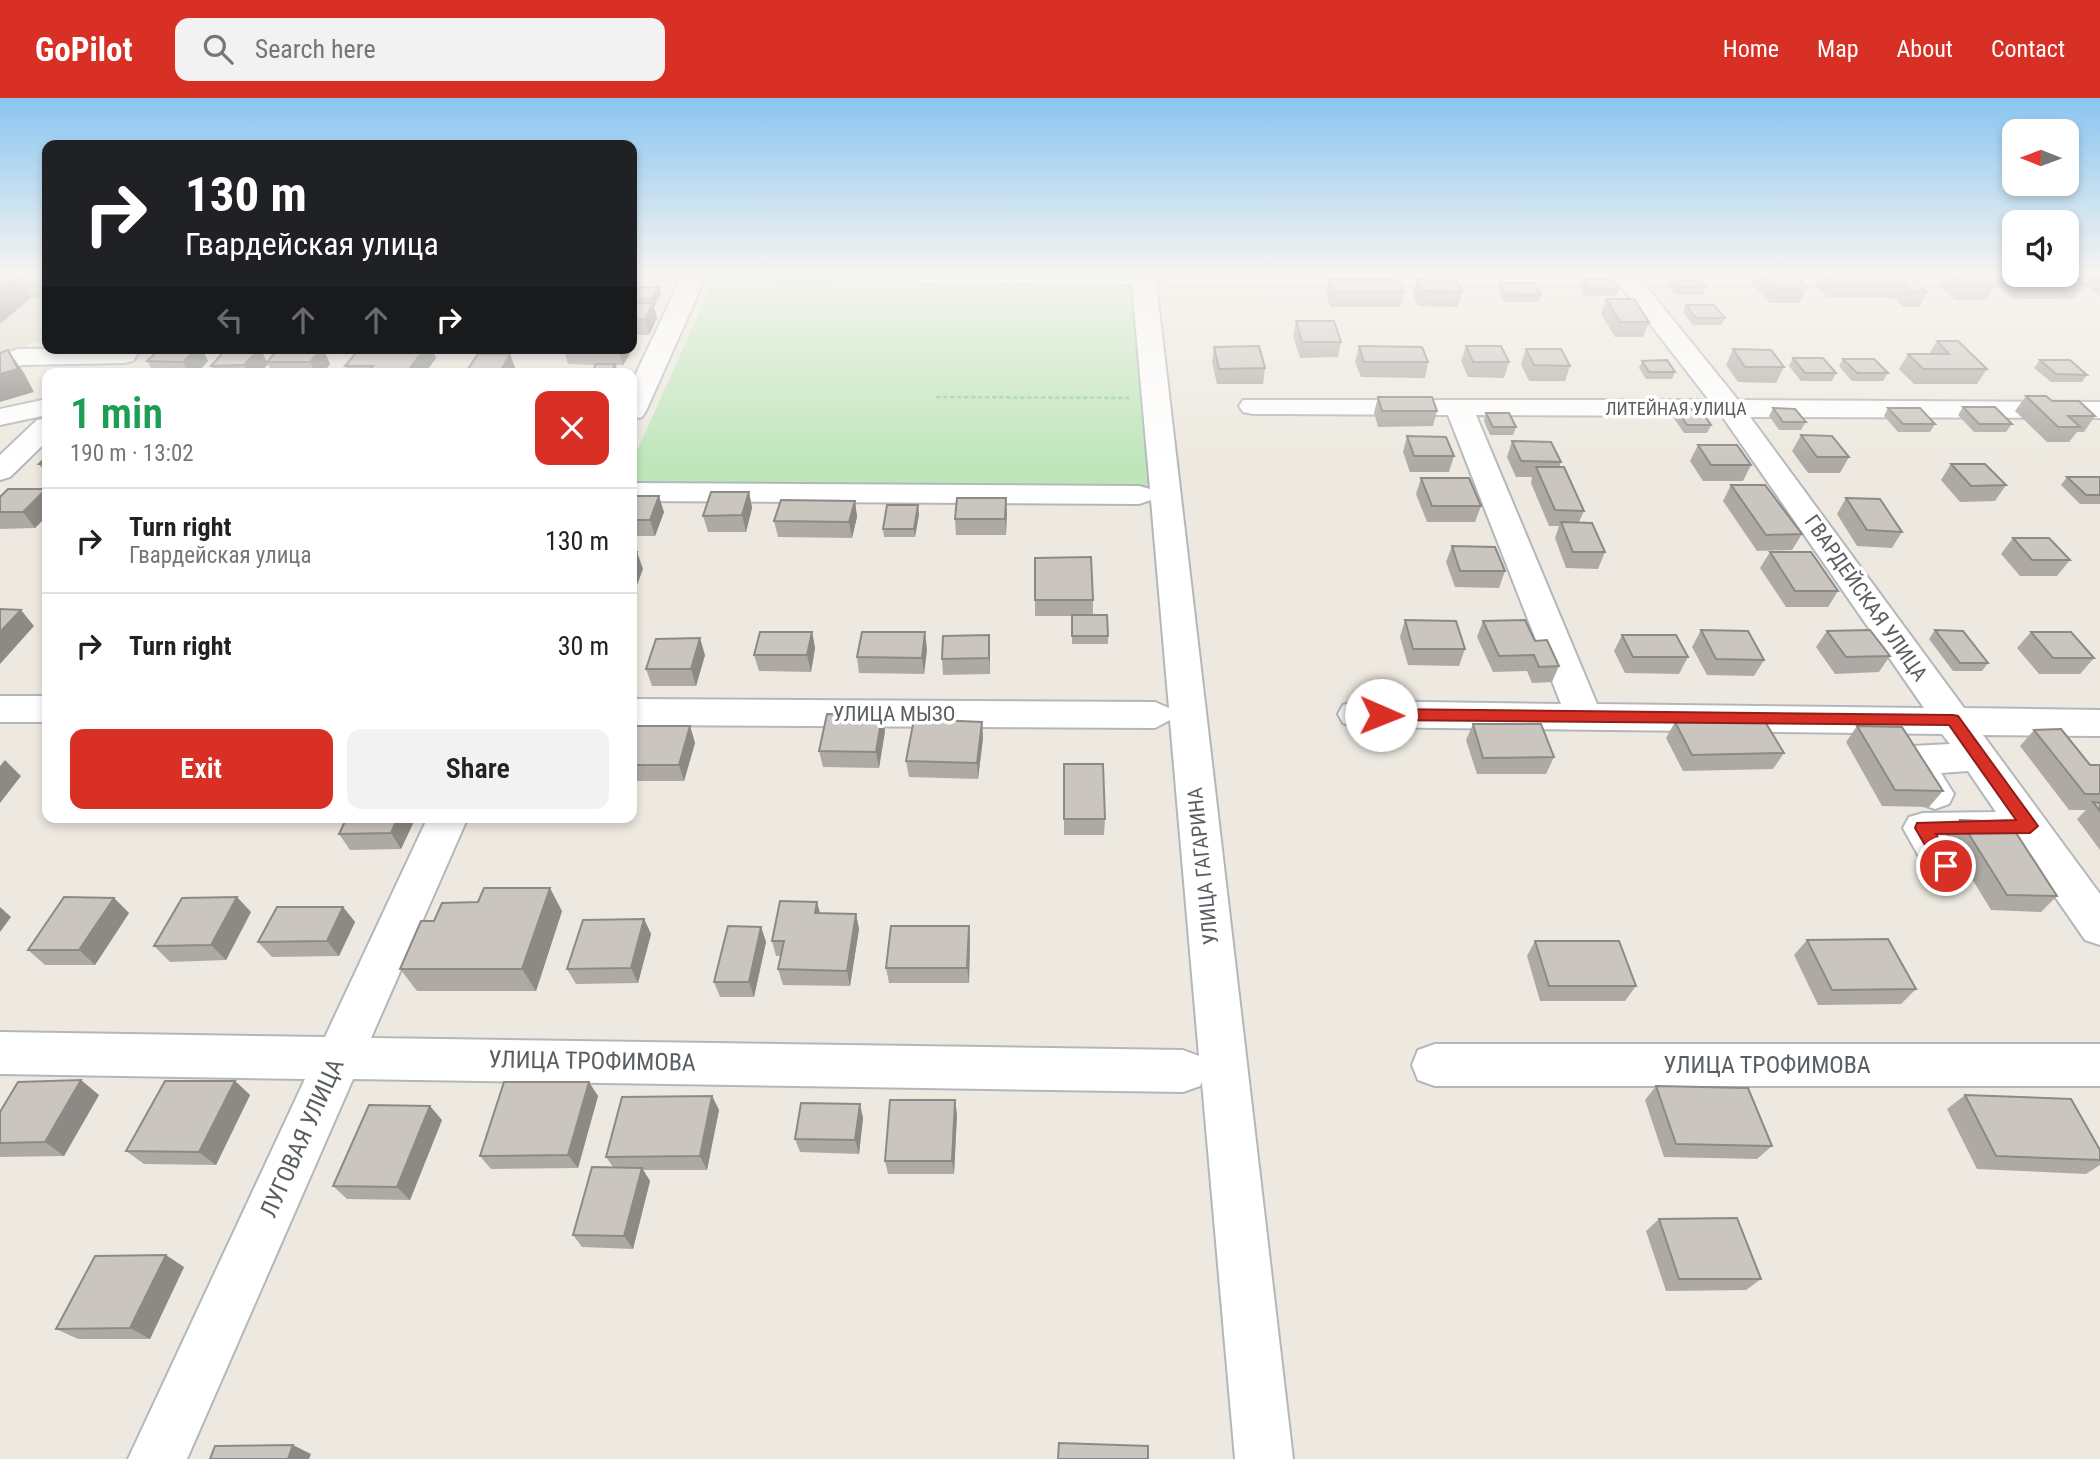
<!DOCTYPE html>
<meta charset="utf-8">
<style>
body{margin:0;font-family:"Roboto Condensed",sans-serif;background:#f2f2f2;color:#222;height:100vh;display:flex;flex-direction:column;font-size:26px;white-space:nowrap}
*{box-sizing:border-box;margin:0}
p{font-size:23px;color:#767676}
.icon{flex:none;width:38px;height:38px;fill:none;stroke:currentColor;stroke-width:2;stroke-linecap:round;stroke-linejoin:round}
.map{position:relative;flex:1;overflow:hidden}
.sheet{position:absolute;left:42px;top:270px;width:595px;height:455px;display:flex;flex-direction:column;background:#fff;border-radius:14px;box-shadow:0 4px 10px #0003}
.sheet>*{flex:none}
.guide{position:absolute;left:42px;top:42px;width:595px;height:214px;border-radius:14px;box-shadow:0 4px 10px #0003;background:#202124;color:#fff;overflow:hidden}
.needle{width:46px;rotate:271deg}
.controls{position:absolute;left:2002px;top:21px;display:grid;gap:14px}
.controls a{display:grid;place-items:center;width:77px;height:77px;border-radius:14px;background:#fff;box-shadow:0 4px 10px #0003;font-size:35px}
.pin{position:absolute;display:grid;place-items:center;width:60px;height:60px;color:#fff;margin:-30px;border:4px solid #fff;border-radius:50%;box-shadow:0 2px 7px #0007}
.me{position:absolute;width:77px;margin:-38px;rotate:91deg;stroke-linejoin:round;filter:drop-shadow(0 0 5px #0008)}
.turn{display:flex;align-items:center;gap:24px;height:147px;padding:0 28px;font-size:32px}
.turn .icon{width:91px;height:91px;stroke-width:2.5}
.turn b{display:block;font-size:49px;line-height:60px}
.lanes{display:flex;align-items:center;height:66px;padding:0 28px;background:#0003;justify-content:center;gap:35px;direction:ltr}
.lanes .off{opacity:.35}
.round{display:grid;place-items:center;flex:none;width:74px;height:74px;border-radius:14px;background:#f2f2f2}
.overview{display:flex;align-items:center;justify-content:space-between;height:119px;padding:0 28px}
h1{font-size:42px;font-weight:600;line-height:52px;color:#1e9e55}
.cta{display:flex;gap:14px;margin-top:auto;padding:14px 28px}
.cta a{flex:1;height:80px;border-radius:14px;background:#d93025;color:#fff;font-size:28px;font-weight:600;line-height:80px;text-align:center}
.cta a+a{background:#f2f2f2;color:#222}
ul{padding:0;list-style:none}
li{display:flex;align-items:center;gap:21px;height:105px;padding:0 28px;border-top:2px solid #e0e0e0}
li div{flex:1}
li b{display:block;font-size:26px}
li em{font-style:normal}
header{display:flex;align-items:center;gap:42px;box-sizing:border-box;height:98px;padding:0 35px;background:#d93025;color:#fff}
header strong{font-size:33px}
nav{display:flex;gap:38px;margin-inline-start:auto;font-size:24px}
.search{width:490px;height:63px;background:#f2f2f2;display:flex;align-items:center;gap:18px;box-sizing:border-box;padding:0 24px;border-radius:14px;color:#767676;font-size:26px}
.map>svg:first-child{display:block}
</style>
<header>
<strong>GoPilot</strong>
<div class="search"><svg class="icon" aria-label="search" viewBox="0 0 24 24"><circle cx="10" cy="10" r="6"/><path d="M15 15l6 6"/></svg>Search here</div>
<nav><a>Home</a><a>Map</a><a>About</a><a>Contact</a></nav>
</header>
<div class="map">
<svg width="2100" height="1361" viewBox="0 0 2100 1361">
<rect width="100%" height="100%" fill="#ede9e0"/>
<!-- education -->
<path fill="#dfdad1" d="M0 176H47V245H32L0 263Z"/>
<!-- green -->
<path fill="#bfe6ba" d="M713 184 1138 188 1153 389 632 384V364Z"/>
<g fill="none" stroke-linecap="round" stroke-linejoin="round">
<!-- minor casing -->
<g stroke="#b3b7bc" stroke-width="4">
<path id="minor" d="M632 176H683L679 181 632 185Z
M683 176H707L646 313 642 319 632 321V284Z
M774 176H1155L1293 1361H1235L1202 984 1200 988 1183 994 353 981 187 1361H128L305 981 0 976V934L325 939 428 719H468L371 940 1183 952 1199 958 1170 622 1155 630 632 627V601L1155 604 1169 610 1151 402 1139 406 632 403V385L1139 388 1150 391 1132 186 786 183 778 181Z
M1163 176H2100V187H1645L1738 302 2100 304V320L1750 319 1964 610 2100 612V638L1983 637 2100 796V847L2085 842 2016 742 1953 745 1967 768 1961 780 1946 784 1931 780 1903 730 1909 719 1923 715 1996 714 1968 673 1941 675 1954 696 1949 706 1935 711 1921 706 1894 662 1900 652 1913 648 1950 646 1942 636 1356 629 1343 625 1338 616 1343 607 1356 603 1561 606 1448 317 1253 316 1243 314 1239 308 1243 302H1709L1620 187H1172L1164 185 1160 180ZM1476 317 1722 318 1924 610 1597 606Z
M128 250 137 257 133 263 124 265 22 267 0 274V257L18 251Z
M47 301V317L0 327V311Z
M47 320V343L10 379 0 382V357L37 322Z
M0 598H47V624H0Z
M1435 946H2100V988H1435L1418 982 1412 967 1418 952Z"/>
</g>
<!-- path -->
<path stroke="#95ca9f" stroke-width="2.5" stroke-dasharray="4.5 2.5" stroke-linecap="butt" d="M936 299 1129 300"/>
<!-- minor -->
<use href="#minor" fill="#fff" fill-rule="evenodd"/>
</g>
<!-- wall -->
<path fill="#aea9a4" d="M0 176H47V200H31L0 226Z
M1757 176H1794L1807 190 1800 205H1769L1752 185Z
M1821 176H1908L1927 194 1919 209H1903L1895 200 1827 199 1816 187Z
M1943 176H1981L1995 188 1986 202H1955L1937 186Z
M2003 176H2014L2085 186 2075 201H2013L1996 186Z
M1669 177 1706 189 1703 197H1675L1666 185Z
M2090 178H2100V198L2085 185Z
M1328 181 1404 194 1400 209H1330L1326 196Z
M1417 181 1462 194 1458 209 1418 208 1413 196Z
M1582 181 1619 191 1616 198H1584L1579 188Z
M1500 185 1541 197 1539 204H1504L1498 192Z
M659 189 661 196 654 209 657 220 649 237H633L636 246 623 267H616L618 274 596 267 568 266 563 250H632V205H635L634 201Z
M1606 201 1649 224 1643 239H1615L1601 216Z
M1686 207 1725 220 1721 227H1693L1683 214Z
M1296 223 1341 244 1338 259 1300 260 1293 238Z
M1937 243 1987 271 1977 286H1914L1899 271 1908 256H1929Z
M1359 248 1428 264 1425 280 1361 279 1355 264Z
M1466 248 1509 264 1504 280 1468 279 1461 263Z
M1214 249 1265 270 1263 286H1217L1212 264Z
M161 250H201L208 263 197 275H154L147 263Z
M323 250 330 266 323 275H272L268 266 260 275H215L211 268 267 264Z
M1526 251 1570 268 1565 283H1529L1521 266Z
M1733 251 1784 269 1776 285 1738 284 1726 267Z
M436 260 425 275H348L345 268Z
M1793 260 1836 275 1832 283H1801L1789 268Z
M1843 261 1888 275 1883 283H1852L1839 268Z
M2040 262 2087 277 2082 284H2051L2034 270Z
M1642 263 1675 274 1672 281H1646L1639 270Z
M2026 298 2052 303 2095 318 2084 334H2077L2069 344H2047L2015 313Z
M1378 299 1437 313 1433 328 1378 329 1374 315Z
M1963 309 2012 326 2006 334H1974L1958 317Z
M1773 310 1806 324 1801 332H1779L1769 318Z
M1888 310 1935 326 1930 334H1898L1884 318Z
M1676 311 1711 327 1707 335H1684L1673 319Z
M1486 315 1516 329 1513 337H1490L1484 323Z
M1801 337 1849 359 1840 375H1808L1792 353Z
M1407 338 1454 358 1449 374H1410L1403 354Z
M1512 343 1561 364 1559 369 1584 413 1579 424 1605 454 1598 471 1566 470 1555 440 1559 428H1549L1531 385 1532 379H1516L1507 359Z
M1698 347 1751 367 1743 383H1703L1690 363Z
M47 358V378L39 366Z
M1951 366 2006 387 1995 403 1960 404 1941 382Z
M2067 379H2100V406H2080L2061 387Z
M1421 380 1481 408 1475 424H1427L1416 396Z
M1731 387 1802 436 1792 452 1757 453 1723 403Z
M46 391 47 393V418L35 430 0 431V399Z
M749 394 752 410 746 434H708L703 418Z
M632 398 664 414 655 438H632Z
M1006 400V437H956L955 421Z
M1846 400 1902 434 1892 450 1857 448 1837 416Z
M855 403 857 419 852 440 778 439 774 423Z
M919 416 915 439H884L883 431Z
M2013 440 2070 462 2057 478H2020L2001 456Z
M1452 448 1505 473 1499 490 1455 489 1446 464Z
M1770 454 1838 493 1828 509H1786L1760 470Z
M1035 460 1093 502V517L1108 538V546H1072V518H1035Z
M1405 522 1465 551 1459 568 1408 567 1400 539Z
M1483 523 1535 543 1559 568 1552 584 1532 585 1527 573 1493 574 1477 539Z
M1701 532 1764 562 1754 578 1707 577 1692 549Z
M1935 532 1988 565 1982 573H1953L1929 541Z
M1827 533 1890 558 1879 574 1835 576 1816 549Z
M812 534 815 550 811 574 759 573 754 557Z
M2031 534 2094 560 2080 576H2039L2017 550Z
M989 537 990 576 943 577 942 561Z
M1622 537 1688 559 1679 576 1625 575 1614 553Z
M927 551 924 576 859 575 857 559Z
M705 557 696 588H652L646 571Z
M882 617 885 633 879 670 823 669 819 653Z
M982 624 983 640 978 681 909 679 906 663Z
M1675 624 1784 655 1773 671 1683 673 1666 640Z
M1473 626 1554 659 1546 676H1477L1466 642Z
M632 628H690L695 645 684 683H632Z
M1857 628 1943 693 1929 709 1882 708 1846 644Z
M2034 632 2090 667H2100V752L2077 721 2086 712H2069L2020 648Z
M1064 666 1105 721 1104 737H1064Z
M416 719 401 751 350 752 339 736Z
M1960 722 2057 798 2041 814 1991 812 1946 738Z
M114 800 129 815 95 867H45L28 852Z
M817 804 820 815 856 816 859 831 850 888 783 887 778 871 781 858H776L772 843Z
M343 809 355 824 339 858 272 859 258 844Z
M562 813 536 893H417L400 871 434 823Z
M251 814 226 862 170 864 154 848Z
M644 821 651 836 638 885 576 886 567 871Z
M969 828 970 843 969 885H889L886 870Z
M761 829 766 844 754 899H720L714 884Z
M1807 842 1916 891 1901 906 1818 907 1794 857Z
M1535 843 1636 888 1625 903H1540L1527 858Z
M235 983 250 997 216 1067 144 1066 126 1053Z
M1656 988 1772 1048 1757 1061 1664 1059 1645 1002Z
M99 997 64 1058 0 1059V1014Z
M1965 997 2100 1052V1067L2086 1076 1977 1071 1947 1011Z
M598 998 578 1070 491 1071 480 1058Z
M712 998 719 1012 707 1072H643L650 1083 633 1151 582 1149 573 1137 613 1069 606 1059Z
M957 1016 954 1076H888L885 1063Z
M863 1020 859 1056 800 1054 795 1041Z
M442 1022 410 1102 347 1101 333 1088Z
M1659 1121 1761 1181 1746 1192 1666 1193 1646 1133Z
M184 1169 150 1241H78L56 1231Z"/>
<!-- shaded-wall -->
<path fill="#8d8a86" d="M16 178 31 200 0 226V192Z
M632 179 634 187 632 192Z
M659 189 661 196 654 209 657 220 649 237 645 222 653 205 652 201Z
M632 233 636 246 623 267 618 252 620 250H632Z
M197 250H201L208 263 197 275H189L183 264Z
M260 250 268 266 260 275H248L244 267Z
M323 250 330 266 323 275H316L310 264Z
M425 250H432L436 260 425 275H406Z
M8 252 24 275 34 294 0 304V276Z
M510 256 516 272 514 275H500Z
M615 266 617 275H611Z
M46 391 47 393V418L35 430 23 414Z
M749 394 752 410 746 434 742 417Z
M659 398 664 414 655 438 650 422Z
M1006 400 1007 416 1006 437 1005 421Z
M855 403 857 419 852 440 849 424Z
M918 407 919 416 915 439 914 431Z
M637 454 643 471 632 501V470Z
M21 512 34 528 0 566V534Z
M812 534 815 550 811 574 807 557Z
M925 534 927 551 924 576 922 560Z
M989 537 990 554V576L989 560Z
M700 540 705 557 696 588 691 571Z
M882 617 885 633 879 670 876 654Z
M982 624 983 640 978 681 977 665Z
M690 628 695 645 684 683 679 667Z
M5 662 21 678 0 705V668Z
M398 719H416L401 751 391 735Z
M550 790 562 813 536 893 522 871Z
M237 799 251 814 226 862 211 847Z
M114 800 129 815 95 867 79 852Z
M817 804 821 820 815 815Z
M0 809 11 819 0 834Z
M343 809 355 824 339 858 327 843Z
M856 816 859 831 850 888 847 873Z
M644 821 651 836 638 885 631 870Z
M969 828 970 843 969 885 967 870Z
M761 829 766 844 754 899 749 884Z
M81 982 99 997 64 1058 45 1044Z
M235 983 250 997 216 1067 199 1054Z
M589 984 598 998 578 1070 568 1057Z
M712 998 719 1012 707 1072 700 1058Z
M955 1002 957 1016 954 1076 952 1063Z
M860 1006 863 1020 859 1056 855 1042Z
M430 1008 442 1022 410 1102 397 1089Z
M642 1070 650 1083 633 1151 624 1138Z
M166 1157 184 1169 150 1241 130 1230Z
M293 1347 311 1356 309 1361H288Z"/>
<!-- building -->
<path fill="#cac5bf" stroke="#8d8a86" stroke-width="2" d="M0 176H47V178H16L0 192Z
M1763 176H1794L1807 190H1776Z
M1826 176H1908L1927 194H1911L1903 185 1834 184Z
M1951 176H1981L1995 188 1964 187Z
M2010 176H2014V177H2067V176H2071L2085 186H2022Z
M1669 177H1696L1706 189H1678Z
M2090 178H2100V186Z
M1328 181H1398L1404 194H1333Z
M1417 181 1457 182 1462 194 1421 193Z
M1582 181H1613L1619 191 1587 190Z
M1500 185H1535L1541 197 1506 196Z
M641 189H659L652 201H634Z
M1606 201H1634L1649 224H1620Z
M632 205H653L645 222H632Z
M1686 207H1714L1725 220H1696Z
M1296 223H1334L1341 244H1302Z
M1937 243H1958L1987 271H1923L1908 256H1949Z
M1259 248 1265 270 1219 271 1214 249Z
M1359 248 1422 249 1428 264H1364Z
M1466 248H1501L1509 264H1473Z
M161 250H197L183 264 147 263Z
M227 250H260L244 267 211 268Z
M279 250H323L310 264H267Z
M360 250H425L406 275H367L373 268H345Z
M563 250H620L618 252Z
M1526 251H1561L1570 268 1534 267Z
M1733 251 1771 252 1784 269H1745Z
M8 252 18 271 0 276V255Z
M478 256H510L500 274H466Z
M1793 260H1823L1836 275H1805Z
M1843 261H1874L1888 275H1857Z
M1667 262 1675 274H1649L1642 263Z
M2040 262H2070L2087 277 2056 276Z
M596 266H615L611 275H592Z
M2026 298H2046L2052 303H2079L2095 318H2068L2080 329H2058Z
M1378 299H1432L1437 313H1382Z
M1963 309H1995L2012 326H1979Z
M1773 310 1795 311 1806 324H1783Z
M1888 310H1920L1935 326H1903Z
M1676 311H1700L1711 327H1687Z
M1486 315H1509L1516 329H1493Z
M1801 337 1832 338 1849 359H1817Z
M1407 338 1446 339 1454 358H1414Z
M1512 343 1551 344 1561 364 1521 363Z
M1698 347H1737L1751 367H1711Z
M47 358V366H39Z
M1951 366H1985L2006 387 1971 388Z
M1536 369H1564L1584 413 1555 412Z
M2067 379H2100V397H2086Z
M1421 380H1469L1481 408H1432Z
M1731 387H1765L1802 436 1766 437Z
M8 391H46L23 414H0V399Z
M711 394H749L742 417 703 418Z
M632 398H659L650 422H632Z
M957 400H1006L1005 421H955Z
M1846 400 1880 401 1902 434 1867 432Z
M781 402 855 403 849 424 774 423Z
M887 407H918L914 431H883Z
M1561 424 1592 425 1605 454H1573Z
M2013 440H2049L2070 462H2032Z
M1452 448 1495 449 1505 473H1460Z
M632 454H637L632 470Z
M1770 454H1811L1838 493H1795Z
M1091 459 1093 502H1035V460Z
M0 511 21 512 0 534Z
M1072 517H1107L1108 538H1072Z
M1405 522 1456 523 1465 551H1413Z
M1525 522 1535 543 1547 542 1559 568 1539 569 1534 557 1499 558 1483 523Z
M1701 532 1748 533 1764 562 1716 561Z
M1870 532 1890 558 1846 559 1827 533Z
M1935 532 1963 533 1988 565H1960Z
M760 534H812L807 557H754Z
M862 534H925L922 560 857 559Z
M2031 534H2071L2094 560H2053Z
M989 537V560L942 561 943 538Z
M1622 537H1676L1688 559H1633Z
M700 540 691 571H646L656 541Z
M827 616 882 617 876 654 819 653Z
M914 621 982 624 977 665 906 663Z
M1764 622 1784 655 1692 657 1675 624Z
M1473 626H1541L1554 659 1483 660Z
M632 628H690L679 667H632Z
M1857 628 1902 629 1943 693 1895 692Z
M2061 631 2090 667H2100V696H2085L2034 632Z
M1064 666H1103L1105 721H1064Z
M2093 704 2100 705V713Z
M347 719H398L391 735 339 736Z
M1960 722 2009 724 2057 798 2007 797Z
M484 790H550L522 871H400L421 823H434L442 805 478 804Z
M64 799 114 800 79 852H28Z
M237 799 211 847 154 848 182 800Z
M780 803 817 804 815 815 856 816 847 873 778 871 784 843H772Z
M277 809H343L327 843 258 844Z
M644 821 631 870 567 871 583 822Z
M728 828 761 829 749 884H714Z
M891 828H969L967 870H886Z
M1888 841 1916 891 1832 892 1807 842Z
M1535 843H1619L1636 888H1549Z
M81 982 45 1044 0 1045V1014L18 984Z
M165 983H235L199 1054 126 1053Z
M504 984H589L568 1057 480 1058Z
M1656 988 1748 990 1772 1048 1676 1046Z
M1965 997 2071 1001 2100 1052V1062L1996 1058Z
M712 998 700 1058 606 1059 622 999Z
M890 1002H955L952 1063H885Z
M801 1005 860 1006 855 1042 795 1041Z
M369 1007 430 1008 397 1089 333 1088Z
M592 1069 642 1070 624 1138 573 1137Z
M1737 1120 1761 1181H1679L1659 1121Z
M166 1157 130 1230 56 1231 95 1158Z
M1059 1345 1148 1348V1361H1058Z
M293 1347 288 1361H210L215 1348Z"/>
<!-- sky -->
<linearGradient id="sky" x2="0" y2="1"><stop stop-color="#8ac5f1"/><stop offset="0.48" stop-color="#f7f5f1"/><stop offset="1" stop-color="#f7f5f1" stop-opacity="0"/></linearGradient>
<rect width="2100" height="366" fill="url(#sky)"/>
<!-- route -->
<path fill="#d93025" stroke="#8d1f18" stroke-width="2" d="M1381 611 1953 617 1958 618 2038 728 2030 735 1936 736 1955 768 1946 775 1940 773 1915 730 1917 725 2016 722 1949 627 1381 622 1373 617Z"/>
<g text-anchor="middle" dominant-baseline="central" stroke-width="7" stroke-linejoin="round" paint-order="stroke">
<!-- far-street labels -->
<g font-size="18" fill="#595e62" stroke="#fff">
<text x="1676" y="310">ЛИТЕЙНАЯ УЛИЦА</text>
</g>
<!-- street labels -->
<g font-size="21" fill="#595e62" stroke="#fff">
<text transform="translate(1866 500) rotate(55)">ГВАРДЕЙСКАЯ УЛИЦА</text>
<text x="894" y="616">УЛИЦА МЫЗО</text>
<text transform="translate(1203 768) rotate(-96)">УЛИЦА ГАГАРИНА</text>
</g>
<!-- near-street labels -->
<g font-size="24" fill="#595e62" stroke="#fff">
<text transform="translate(592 963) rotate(1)">УЛИЦА ТРОФИМОВА</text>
<text x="1767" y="967">УЛИЦА ТРОФИМОВА</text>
<text transform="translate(302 1040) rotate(-66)">ЛУГОВАЯ УЛИЦА</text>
</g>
</g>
</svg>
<div class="controls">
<a><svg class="needle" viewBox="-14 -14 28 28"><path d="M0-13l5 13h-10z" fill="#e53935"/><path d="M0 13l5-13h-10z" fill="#767676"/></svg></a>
<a><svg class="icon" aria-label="sound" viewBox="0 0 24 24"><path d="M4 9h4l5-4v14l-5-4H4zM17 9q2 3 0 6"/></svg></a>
</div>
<div class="pin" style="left:1946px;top:768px;background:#d93025"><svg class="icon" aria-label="arrive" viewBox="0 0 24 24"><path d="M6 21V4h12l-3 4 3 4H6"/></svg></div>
<svg class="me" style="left:1381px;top:617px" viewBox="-20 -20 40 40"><circle r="19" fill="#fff"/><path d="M0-13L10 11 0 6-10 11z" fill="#d93025"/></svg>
<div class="guide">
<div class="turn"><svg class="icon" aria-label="right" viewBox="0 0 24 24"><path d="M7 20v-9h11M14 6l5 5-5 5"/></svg><div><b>130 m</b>Гвардейская улица</div></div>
<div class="lanes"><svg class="icon off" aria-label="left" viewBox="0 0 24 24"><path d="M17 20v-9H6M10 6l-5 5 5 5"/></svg><svg class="icon off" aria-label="ahead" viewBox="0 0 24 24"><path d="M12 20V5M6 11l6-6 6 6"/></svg><svg class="icon off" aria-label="ahead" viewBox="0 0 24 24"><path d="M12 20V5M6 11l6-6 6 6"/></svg><svg class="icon" aria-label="right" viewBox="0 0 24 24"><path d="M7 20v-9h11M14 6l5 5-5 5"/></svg></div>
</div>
<section class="sheet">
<div class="overview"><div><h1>1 min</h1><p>190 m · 13:02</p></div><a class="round" style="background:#d93025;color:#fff"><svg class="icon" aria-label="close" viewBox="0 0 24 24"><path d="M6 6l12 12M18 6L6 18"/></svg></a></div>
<ul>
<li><svg class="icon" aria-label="right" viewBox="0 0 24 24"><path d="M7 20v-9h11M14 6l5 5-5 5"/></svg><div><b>Turn right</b><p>Гвардейская улица</p></div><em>130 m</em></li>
<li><svg class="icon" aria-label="right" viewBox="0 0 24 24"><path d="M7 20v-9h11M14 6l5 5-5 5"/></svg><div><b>Turn right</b></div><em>30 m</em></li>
</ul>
<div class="cta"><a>Exit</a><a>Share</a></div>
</section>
</div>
